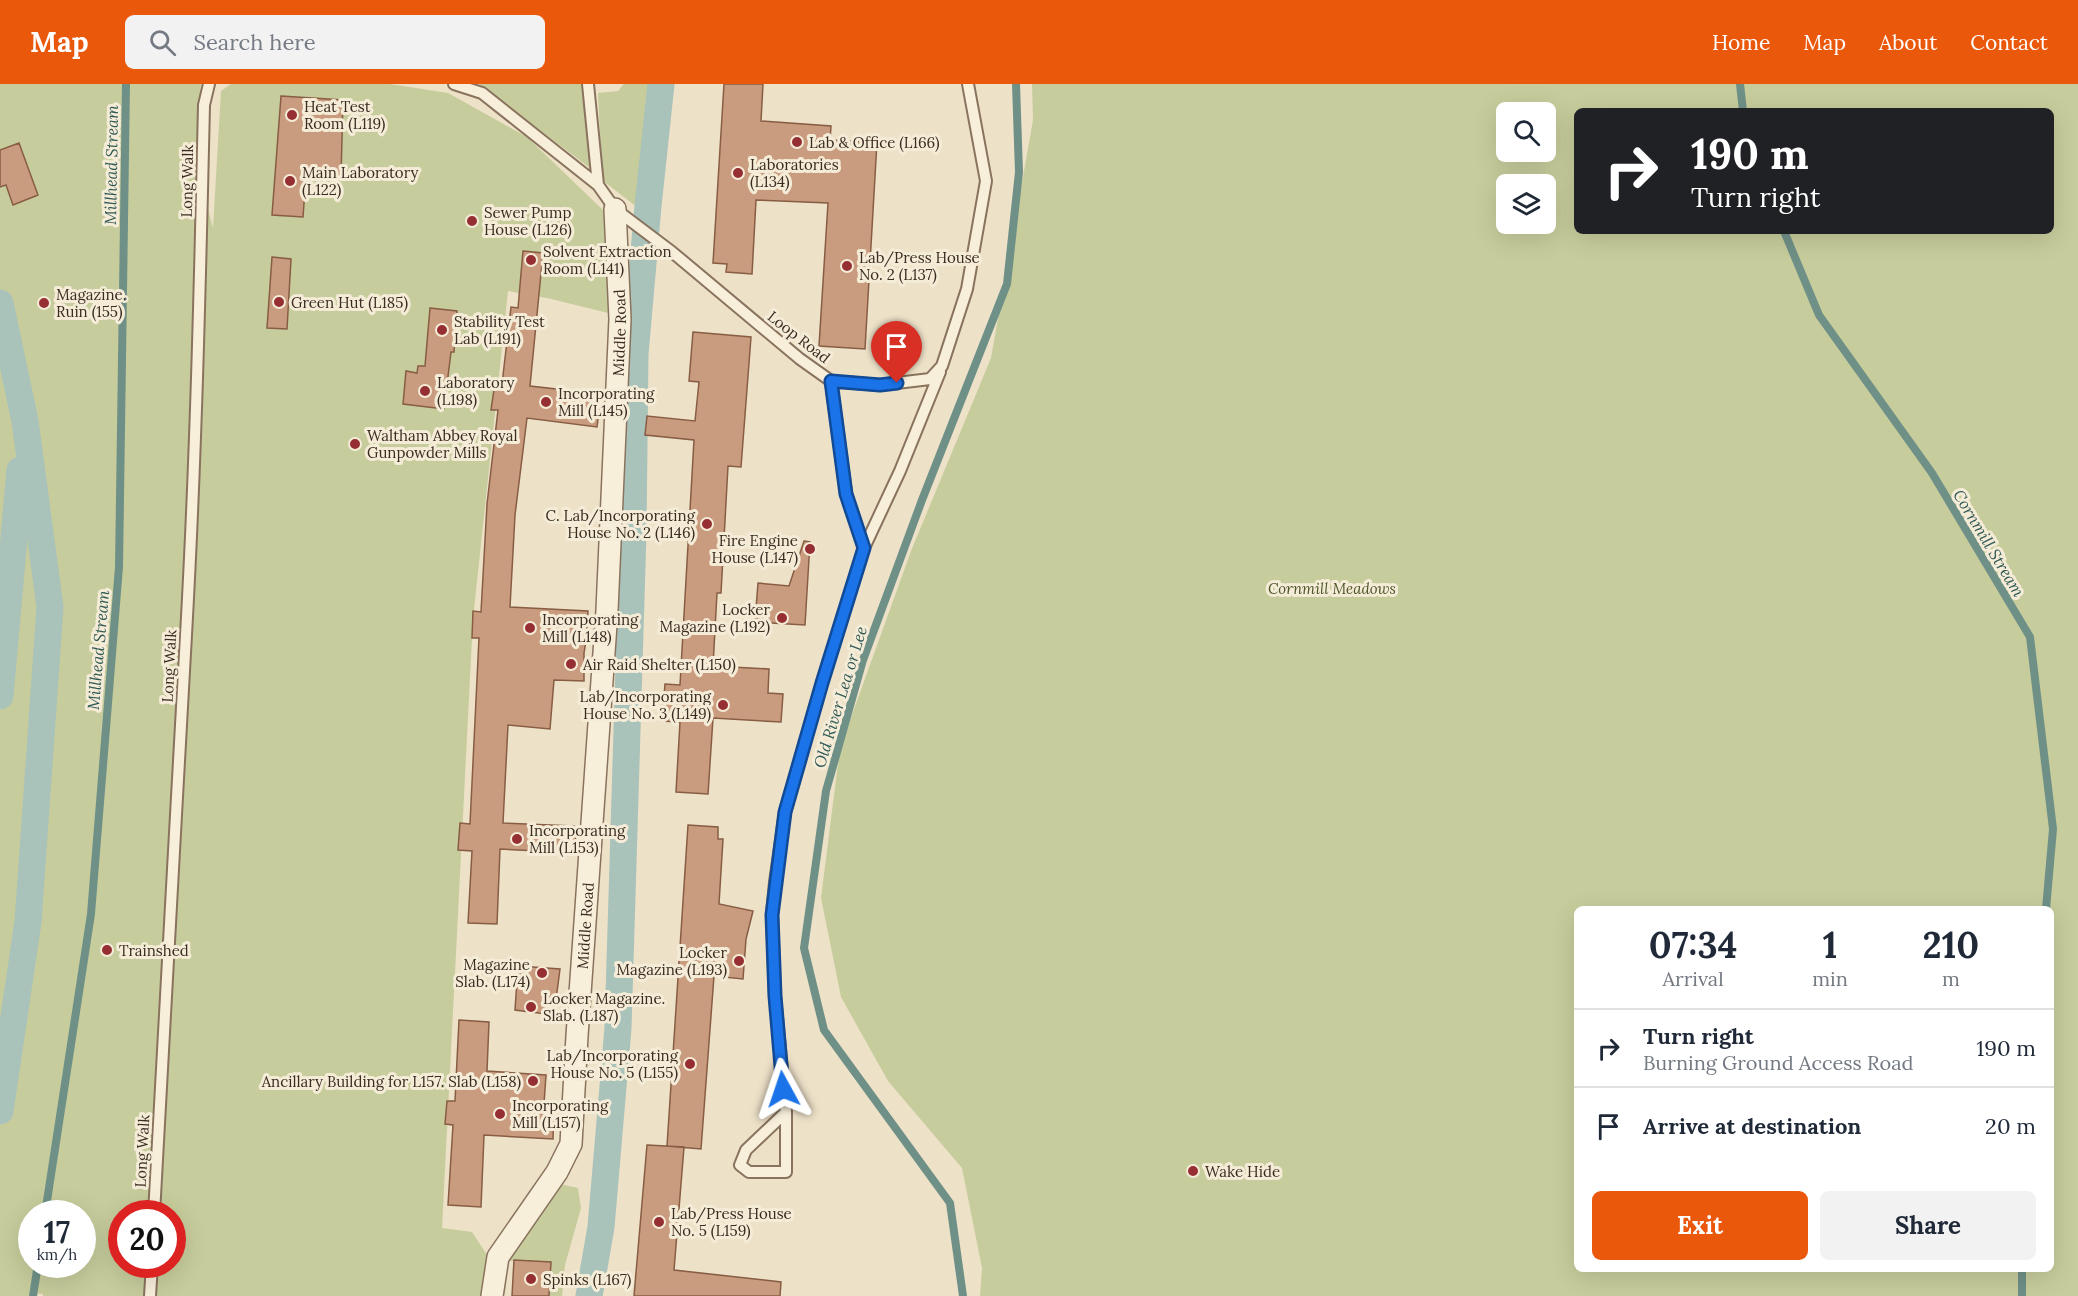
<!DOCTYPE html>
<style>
body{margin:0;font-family:Lora,serif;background:#f2f2f3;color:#1f2937;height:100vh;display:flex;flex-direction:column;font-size:22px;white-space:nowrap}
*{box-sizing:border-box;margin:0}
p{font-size:20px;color:#747a83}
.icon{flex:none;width:33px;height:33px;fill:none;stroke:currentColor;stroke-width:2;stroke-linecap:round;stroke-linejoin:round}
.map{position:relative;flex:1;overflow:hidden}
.panel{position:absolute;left:1574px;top:822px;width:480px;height:366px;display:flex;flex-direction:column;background:#fff;border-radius:9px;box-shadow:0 6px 24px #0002}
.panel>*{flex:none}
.banner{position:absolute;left:1574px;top:24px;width:480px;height:126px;border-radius:9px;box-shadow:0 6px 24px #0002;background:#202124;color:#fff;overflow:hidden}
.controls{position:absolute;left:1496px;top:18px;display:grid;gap:12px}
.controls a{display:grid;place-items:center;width:60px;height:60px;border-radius:9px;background:#fff;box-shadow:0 6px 24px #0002;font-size:30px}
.speed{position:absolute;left:18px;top:1116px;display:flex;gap:12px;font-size:30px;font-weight:700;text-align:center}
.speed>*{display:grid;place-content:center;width:78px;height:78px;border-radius:50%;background:#fff;box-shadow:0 6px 24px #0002;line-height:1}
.speed small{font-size:15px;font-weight:400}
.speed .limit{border:9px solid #d22;background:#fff;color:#111}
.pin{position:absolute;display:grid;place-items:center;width:51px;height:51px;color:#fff;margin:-62px -26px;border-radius:50% 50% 50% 0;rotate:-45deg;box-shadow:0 0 6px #0007}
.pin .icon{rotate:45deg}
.me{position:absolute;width:66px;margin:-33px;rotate:355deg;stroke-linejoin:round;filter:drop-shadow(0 0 4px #0008)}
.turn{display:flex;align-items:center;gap:21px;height:126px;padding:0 18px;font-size:27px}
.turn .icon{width:78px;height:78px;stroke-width:2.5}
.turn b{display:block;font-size:42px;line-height:51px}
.eta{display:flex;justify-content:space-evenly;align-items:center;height:102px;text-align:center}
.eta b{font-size:36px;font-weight:700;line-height:42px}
.cta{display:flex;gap:12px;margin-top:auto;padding:12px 18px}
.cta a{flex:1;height:69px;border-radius:9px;background:#ea580c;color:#fff;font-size:24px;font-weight:700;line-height:69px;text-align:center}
.cta a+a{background:#f2f2f3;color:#1f2937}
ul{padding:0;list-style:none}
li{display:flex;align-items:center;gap:18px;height:78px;padding:0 18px;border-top:2px solid #e0e1e3}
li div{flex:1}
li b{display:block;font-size:22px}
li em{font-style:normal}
header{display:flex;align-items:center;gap:36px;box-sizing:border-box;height:84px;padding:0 30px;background:#ea580c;color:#fff}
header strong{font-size:28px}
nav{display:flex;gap:33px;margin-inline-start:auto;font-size:21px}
.search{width:420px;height:54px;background:#f2f2f3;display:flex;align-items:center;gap:15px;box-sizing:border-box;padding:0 21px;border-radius:9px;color:#747a83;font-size:22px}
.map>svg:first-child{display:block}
</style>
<header>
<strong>Map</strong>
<div class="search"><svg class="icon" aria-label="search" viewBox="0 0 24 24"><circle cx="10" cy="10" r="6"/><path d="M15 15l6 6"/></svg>Search here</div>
<nav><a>Home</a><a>Map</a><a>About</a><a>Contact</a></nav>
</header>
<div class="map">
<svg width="2078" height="1212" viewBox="0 0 2078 1212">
<rect width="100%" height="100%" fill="#ede1c8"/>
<!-- green -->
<path fill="#c7cc9c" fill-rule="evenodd" d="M0 0H201L195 76 213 144 221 7 231 0H390L448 9 527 53 604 127 610 213 608 229 547 214 508 207 473 535 442 1144 472 1148 491 1177 486 1212H43V1210L30 1209 29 1212H0ZM32 1130H82V1180H32ZM122 1130H172V1180H122Z
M479 0H583L590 84Z
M624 0H654L642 127 602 96 598 9 618 7Z
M1032 0H2078V1212H980L982 1184 962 1084 888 997 841 913 821 814 840 664 911 467 991 274 1033 36ZM1576 27H2050V147H1576ZM1545 28V68H1506V28ZM1545 100V140H1506V100ZM1576 825H2050V1185H1576Z
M555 1099 578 1104 581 1124 565 1181 562 1212H549L550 1178 508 1177 505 1210H501L504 1176Z"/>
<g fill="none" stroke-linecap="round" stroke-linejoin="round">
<!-- stream -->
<path stroke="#6f9087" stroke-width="8" d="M1740 0 1743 27
M1784 147 1819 231 1932 389 2030 553 2053 745 2046 825
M45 1130 91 830 119 483 126 0
M2022 1185V1212
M33 1212 38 1180
M963 1212 950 1119 824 946 804 864 826 707 863 576 922 416 1007 200 1019 88 1016 0"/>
<!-- canal -->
<path stroke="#a9c2ba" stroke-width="27" d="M0 219 25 337 50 523 28 838 0 1027
M0 612 20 386
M589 1212 601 1143 618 944 633 449 635 270 648 122 661 0"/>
</g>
<!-- building -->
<path fill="#ca9c7f" stroke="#875d44" stroke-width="1.5" d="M724 0H763L761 37 831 42 830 56 877 58 865 265 819 262 828 119 756 116 752 190 726 188 727 180 713 179Z
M281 12 343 16 341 93 306 92 303 133 272 131Z
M19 59 38 111 13 121 6 101 0 103V66Z
M523 167 543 169 530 302 601 310 597 343 527 334 515 431 510 523 588 527 586 557 584 569V597L554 596 550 645 508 641 503 739 574 742V744H576L575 769 500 765 497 840 468 839 472 767 458 766 460 739 470 740 479 554H472L473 527 481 528 487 420 498 326H491L495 299 502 300 511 223 518 224Z
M272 173 291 175 287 245 267 244Z
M430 224 457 227 454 268H451L444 325 403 320 406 287 417 289 418 282H425Z
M693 248 751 253 741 383 728 382 721 509H717L713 582 769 585 768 609 783 610 781 638 713 634 708 710 676 708 680 638 662 637 665 600 680 601 694 356 645 351 647 332 695 337 699 298 689 297Z
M804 457 810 458 805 541 755 538 758 499 789 502Z
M688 741 718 743V755H723L719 820 753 827 746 855 743 895 714 892 701 1065 667 1062Z
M518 882 560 885 554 931 515 926Z
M459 936 489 938 487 987 546 991 544 1020 554 1021 553 1055 484 1051 481 1123 448 1121 453 1041 445 1040 447 1017H455Z
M647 1061 684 1063 674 1186 781 1198 780 1212H634Z
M514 1176 551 1178 549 1212H512Z"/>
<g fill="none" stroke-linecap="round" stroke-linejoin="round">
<!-- lane casing -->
<g stroke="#89735e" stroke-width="14">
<path id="lane" d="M454 0 482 9 598 101 615 125 672 168 800 275 831 297 846 409 864 464 822 599 785 728 775 798 772 831 775 912 786 1028V1088H749L740 1081 746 1066 786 1028
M588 0 598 101
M831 297 880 301 930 295 942 282 967 205 986 97 968 0
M864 464 900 387 940 288
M154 1130C163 936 176 744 186 551 196 374 200 198 204 21L209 0
M150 1212 152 1180"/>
</g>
<!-- street casing -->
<g stroke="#89735e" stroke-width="24">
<g id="street">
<path id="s1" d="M492 1212 498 1173 557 1088 571 1060 577 952 607 526 620 235 615 125"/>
</g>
</g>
<!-- lane -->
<use href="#lane" stroke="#f8efdb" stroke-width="10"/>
<!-- street -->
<use href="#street" stroke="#f8efdb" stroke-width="21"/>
</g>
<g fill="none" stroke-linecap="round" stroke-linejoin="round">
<!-- route casing -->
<g stroke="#114b97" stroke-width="15">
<path id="route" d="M783 1005 775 912 772 831 785 728 822 599 864 464 846 410 831 297 880 301 897 299"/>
</g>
<!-- route -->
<use href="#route" stroke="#1a73e8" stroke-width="10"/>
</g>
<!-- markers -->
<g fill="#962f33" stroke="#f5ecd8" stroke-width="2">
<circle cx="292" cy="31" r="6"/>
<circle cx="797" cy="58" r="6"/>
<circle cx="738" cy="89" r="6"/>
<circle cx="290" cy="97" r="6"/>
<circle cx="472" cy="137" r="6"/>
<circle cx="531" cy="176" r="6"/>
<circle cx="847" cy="182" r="6"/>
<circle cx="279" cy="218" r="6"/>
<circle cx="44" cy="219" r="6"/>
<circle cx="442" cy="246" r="6"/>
<circle cx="425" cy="307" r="6"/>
<circle cx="546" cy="318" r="6"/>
<circle cx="355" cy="360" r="6"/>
<circle cx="707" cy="440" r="6"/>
<circle cx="810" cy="465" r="6"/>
<circle cx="782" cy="534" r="6"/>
<circle cx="530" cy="544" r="6"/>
<circle cx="571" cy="580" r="6"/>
<circle cx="723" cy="621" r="6"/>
<circle cx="517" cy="755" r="6"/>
<circle cx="107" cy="866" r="6"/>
<circle cx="739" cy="877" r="6"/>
<circle cx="542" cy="889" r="6"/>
<circle cx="531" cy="923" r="6"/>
<circle cx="690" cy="980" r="6"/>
<circle cx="533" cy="997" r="6"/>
<circle cx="500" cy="1030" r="6"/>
<circle cx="1193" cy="1087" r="6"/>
<circle cx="659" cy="1138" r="6"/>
<circle cx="531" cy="1195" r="6"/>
</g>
<g text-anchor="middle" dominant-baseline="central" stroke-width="6" stroke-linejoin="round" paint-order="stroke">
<!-- poi labels -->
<g font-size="15" fill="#3a2c21" stroke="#f5ecd8" text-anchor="start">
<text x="304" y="22">Heat Test<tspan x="304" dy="17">Room (L119)</tspan></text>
<text x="809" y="58">Lab &amp; Office (L166)</text>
<text x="750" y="80">Laboratories<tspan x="750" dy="17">(L134)</tspan></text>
<text x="302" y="88">Main Laboratory<tspan x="302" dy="17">(L122)</tspan></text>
<text x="484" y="128">Sewer Pump<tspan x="484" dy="17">House (L126)</tspan></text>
<text x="543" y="167">Solvent Extraction<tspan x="543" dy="17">Room (L141)</tspan></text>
<text x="859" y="173">Lab/Press House<tspan x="859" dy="17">No. 2 (L137)</tspan></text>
<text x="56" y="210">Magazine.<tspan x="56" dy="17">Ruin (155)</tspan></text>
<text x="291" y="218">Green Hut (L185)</text>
<text x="454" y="237">Stability Test<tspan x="454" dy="17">Lab (L191)</tspan></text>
<text x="437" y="298">Laboratory<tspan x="437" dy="17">(L198)</tspan></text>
<text x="558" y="309">Incorporating<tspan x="558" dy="17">Mill (L145)</tspan></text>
<text x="367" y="351">Waltham Abbey Royal<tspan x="367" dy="17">Gunpowder Mills</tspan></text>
<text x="695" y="431" text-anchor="end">C. Lab/Incorporating<tspan x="695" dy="17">House No. 2 (L146)</tspan></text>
<text x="798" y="456" text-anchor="end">Fire Engine<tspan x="798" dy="17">House (L147)</tspan></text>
<text x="770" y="525" text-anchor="end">Locker<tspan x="770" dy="17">Magazine (L192)</tspan></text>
<text x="542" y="535">Incorporating<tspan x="542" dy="17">Mill (L148)</tspan></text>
<text x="583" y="580">Air Raid Shelter (L150)</text>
<text x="711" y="612" text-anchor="end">Lab/Incorporating<tspan x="711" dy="17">House No. 3 (L149)</tspan></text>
<text x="529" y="746">Incorporating<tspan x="529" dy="17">Mill (L153)</tspan></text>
<text x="119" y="866">Trainshed</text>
<text x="727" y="868" text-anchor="end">Locker<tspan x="727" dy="17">Magazine (L193)</tspan></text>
<text x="530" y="880" text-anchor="end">Magazine<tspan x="530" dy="17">Slab. (L174)</tspan></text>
<text x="543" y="914">Locker Magazine.<tspan x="543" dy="17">Slab. (L187)</tspan></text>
<text x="678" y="971" text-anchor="end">Lab/Incorporating<tspan x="678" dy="17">House No. 5 (L155)</tspan></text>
<text x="521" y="997" text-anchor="end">Ancillary Building for L157. Slab (L158)</text>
<text x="512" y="1021">Incorporating<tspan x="512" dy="17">Mill (L157)</tspan></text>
<text x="1205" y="1087">Wake Hide</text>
<text x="671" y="1129">Lab/Press House<tspan x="671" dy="17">No. 5 (L159)</tspan></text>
<text x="543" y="1195">Spinks (L167)</text>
</g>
<!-- street labels -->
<g font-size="15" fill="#3a2c21" stroke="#f5ecd8">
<text transform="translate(187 97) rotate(-89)">Long Walk</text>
<text stroke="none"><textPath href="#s1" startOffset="987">Middle Road</textPath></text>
<text transform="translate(799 253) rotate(38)">Loop Road</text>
<text transform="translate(169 582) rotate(-87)">Long Walk</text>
<text stroke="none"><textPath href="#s1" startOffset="393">Middle Road</textPath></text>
<text transform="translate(142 1067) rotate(-87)">Long Walk</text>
</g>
<!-- park labels -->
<g font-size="15" font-style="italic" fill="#4c5628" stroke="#f5ecd8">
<text x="1332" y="504">Cornmill Meadows</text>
</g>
<!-- water labels -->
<g font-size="16" font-style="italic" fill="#305955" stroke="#f5ecd8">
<text transform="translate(111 81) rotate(-89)">Millhead Stream</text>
<text transform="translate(1989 459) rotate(59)">Cornmill Stream</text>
<text transform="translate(98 566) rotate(-85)">Millhead Stream</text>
<text transform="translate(840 613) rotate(-73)">Old River Lea or Lee</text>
</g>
</g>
</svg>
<div class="controls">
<a><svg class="icon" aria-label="search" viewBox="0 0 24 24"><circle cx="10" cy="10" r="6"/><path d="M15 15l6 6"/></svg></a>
<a><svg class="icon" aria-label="layers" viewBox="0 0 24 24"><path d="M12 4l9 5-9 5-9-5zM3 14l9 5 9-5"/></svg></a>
</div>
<div class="speed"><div>17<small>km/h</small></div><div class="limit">20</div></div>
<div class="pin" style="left:897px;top:299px;background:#d93025"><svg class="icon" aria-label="arrive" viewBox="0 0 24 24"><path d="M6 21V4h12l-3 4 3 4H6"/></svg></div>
<svg class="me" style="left:783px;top:1005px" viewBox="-20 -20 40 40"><path d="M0-17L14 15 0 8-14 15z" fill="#1a73e8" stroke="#fff" stroke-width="4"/></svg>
<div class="banner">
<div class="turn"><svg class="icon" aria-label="right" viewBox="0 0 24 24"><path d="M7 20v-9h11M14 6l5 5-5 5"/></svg><div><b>190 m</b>Turn right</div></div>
</div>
<section class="panel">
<div class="eta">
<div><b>07:34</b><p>Arrival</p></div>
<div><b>1</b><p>min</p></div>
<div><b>210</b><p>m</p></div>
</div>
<ul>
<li><svg class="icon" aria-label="right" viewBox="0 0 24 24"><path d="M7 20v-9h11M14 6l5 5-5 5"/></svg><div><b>Turn right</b><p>Burning Ground Access Road</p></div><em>190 m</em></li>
<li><svg class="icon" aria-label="arrive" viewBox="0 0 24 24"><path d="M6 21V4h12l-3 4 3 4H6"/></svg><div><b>Arrive at destination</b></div><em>20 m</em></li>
</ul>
<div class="cta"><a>Exit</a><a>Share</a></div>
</section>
</div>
